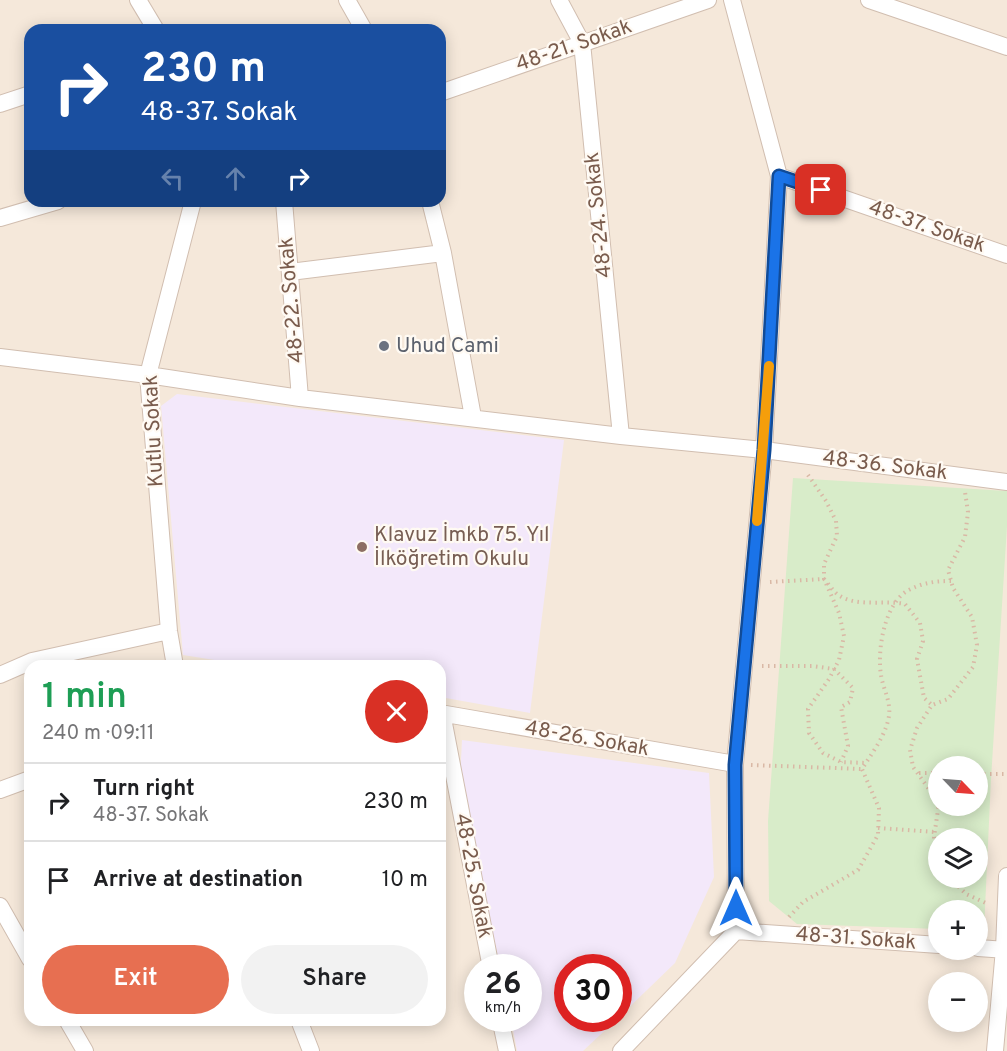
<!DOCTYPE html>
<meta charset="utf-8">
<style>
body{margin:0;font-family:Overpass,sans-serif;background:#f2f2f2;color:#202124;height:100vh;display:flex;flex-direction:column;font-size:22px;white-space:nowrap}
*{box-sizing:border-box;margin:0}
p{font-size:20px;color:#757577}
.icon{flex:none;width:33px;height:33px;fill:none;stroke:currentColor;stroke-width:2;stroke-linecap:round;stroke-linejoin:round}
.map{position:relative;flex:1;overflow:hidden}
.drawer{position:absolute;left:24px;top:660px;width:422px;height:366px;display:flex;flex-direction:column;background:#fff;border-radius:18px;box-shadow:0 3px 15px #0003}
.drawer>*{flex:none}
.banner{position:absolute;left:24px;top:24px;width:422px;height:183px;border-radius:18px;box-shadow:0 3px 15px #0003;background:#1a4fa0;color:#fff;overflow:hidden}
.needle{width:39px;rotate:115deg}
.controls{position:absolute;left:928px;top:756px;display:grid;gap:12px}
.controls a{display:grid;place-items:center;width:60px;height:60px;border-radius:50%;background:#fff;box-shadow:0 3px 15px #0003;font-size:30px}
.speed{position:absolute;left:464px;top:954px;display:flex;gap:12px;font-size:30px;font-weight:700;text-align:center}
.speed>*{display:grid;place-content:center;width:78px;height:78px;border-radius:50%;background:#fff;box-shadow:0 3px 15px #0003;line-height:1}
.speed small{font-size:15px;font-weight:400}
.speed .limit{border:9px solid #d22;background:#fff;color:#111}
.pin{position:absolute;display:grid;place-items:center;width:51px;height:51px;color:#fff;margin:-26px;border-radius:12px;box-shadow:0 3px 9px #0006}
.me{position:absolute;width:66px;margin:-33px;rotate:0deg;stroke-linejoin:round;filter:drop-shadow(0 0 4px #0008)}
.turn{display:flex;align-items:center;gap:21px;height:126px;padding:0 18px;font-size:27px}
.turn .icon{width:78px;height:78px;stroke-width:2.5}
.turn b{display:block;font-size:42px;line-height:51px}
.lanes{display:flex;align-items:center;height:57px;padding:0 18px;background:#0003;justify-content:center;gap:30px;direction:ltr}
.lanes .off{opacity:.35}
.round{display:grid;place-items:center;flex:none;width:63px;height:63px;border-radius:32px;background:#f2f2f2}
.summary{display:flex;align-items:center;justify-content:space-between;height:102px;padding:0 18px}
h1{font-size:36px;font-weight:600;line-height:45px;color:#1e9e55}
.cta{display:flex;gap:12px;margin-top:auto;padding:12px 18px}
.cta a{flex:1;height:69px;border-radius:36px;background:#e76f51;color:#fff;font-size:24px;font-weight:600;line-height:69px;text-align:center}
.cta a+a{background:#f2f2f2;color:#202124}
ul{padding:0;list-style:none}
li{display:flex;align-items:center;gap:18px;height:78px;padding:0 18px;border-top:2px solid #e0e0e0}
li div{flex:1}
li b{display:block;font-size:22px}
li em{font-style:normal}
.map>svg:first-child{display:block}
</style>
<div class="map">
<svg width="1007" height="1051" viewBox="0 0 1007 1051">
<rect width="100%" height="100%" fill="#fdf6ec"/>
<!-- residential -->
<path fill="#f5e8da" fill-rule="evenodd" d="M0 0H1007V1051H0ZM30 30H440V201H30ZM30 666H440V1020H30ZM939 766H978V806H939ZM939 838H978V878H939ZM939 910H978V950H939ZM477 968H528V1018H477ZM567 968H618V1018H567ZM939 982H978V1022H939Z"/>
<!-- education -->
<path fill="#f3e8fa" d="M177 394 564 440 530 713 440 697V666H252L183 655 161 406Z
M462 740 709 773 714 877 675 963 618 1018V968H567V1018L617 1019 583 1051H517L511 1019 528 1018V968L500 967 460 780Z"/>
<!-- green -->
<path fill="#d8ecc9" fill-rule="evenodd" d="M793 478 1007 491V526L991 779 984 930H978V910H939V929L797 924 769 901 768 821ZM939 766H978V806H939ZM939 838H978V878H939Z"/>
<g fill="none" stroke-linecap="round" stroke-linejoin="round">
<!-- street casing -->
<g stroke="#d1beb0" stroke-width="18">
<path id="street" d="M138 0 156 30
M347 0 364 30
M559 0 582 43 621 436
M869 0 1007 47
M440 93 708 0
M0 104 30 94
M779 176 1007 255
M284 201 300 398
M430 201 443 253 473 417
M0 218 58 201
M290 272 443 253
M0 357 148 375 300 398 621 436 764 450 1007 482
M175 666 169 631 148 375 193 201
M0 675 32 661 169 631
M440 713 735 764
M442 713 491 968
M0 790 30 779
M0 906 30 959
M736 931 939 945
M978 948 1007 950
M500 1018 507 1051
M67 1020 85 1051
M299 1020 311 1051
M621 1051 736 931 735 764 764 450 779 176 732 0
M995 1051 1004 949 1007 876"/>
</g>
<!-- path -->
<path stroke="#d9b8a5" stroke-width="4" stroke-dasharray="1.5 4.5" stroke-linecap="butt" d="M808 475 826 501 836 521 837 536 824 564V579L839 613 844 636 839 660 829 679 808 709 809 733 823 753 841 762 866 763
M770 582 824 579C829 584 834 593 840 596 858 607 885 600 905 604L920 623 923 641 917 659 924 698 932 705
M762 666H812L834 669 853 688 850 702 841 707 848 746 841 762
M751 765 862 769
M919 773H939
M978 774H1007
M878 828 935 832
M939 862 934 837 939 803 913 767 910 750 917 728 932 705 948 699 973 667 977 645 972 617 953 588 948 570 965 537 968 512 965 492
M950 878 966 894 988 904
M789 917 803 902 858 870 878 835 879 808 862 769C872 753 886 735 889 716 891 701 883 689 881 675 877 651 884 605 907 591 921 583 935 581 951 581"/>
<!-- street -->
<use href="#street" stroke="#fff" stroke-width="16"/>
</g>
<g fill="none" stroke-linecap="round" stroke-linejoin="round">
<!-- route casing -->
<g stroke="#114b97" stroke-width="15">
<path id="route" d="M736 908 735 765 764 450 779 176 821 190"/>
</g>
<!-- route -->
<use href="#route" stroke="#1a73e8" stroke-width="10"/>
<!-- slow -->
<path stroke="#f59e0b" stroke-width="10" d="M757 521 769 366"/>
</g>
<!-- markers -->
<circle fill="#6b7280" stroke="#fffaf3" stroke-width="2" cx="384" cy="346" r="6"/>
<circle fill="#8d6e63" stroke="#fffaf3" stroke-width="2" cx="362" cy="547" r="6"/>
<g text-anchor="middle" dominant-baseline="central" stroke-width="4.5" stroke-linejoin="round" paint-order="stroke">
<!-- street labels -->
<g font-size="21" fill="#7a5c4d" stroke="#fffaf3">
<text transform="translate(574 46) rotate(-19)">48-21. Sokak</text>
<text transform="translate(599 215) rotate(-96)">48-24. Sokak</text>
<text transform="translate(927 227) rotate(19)">48-37. Sokak</text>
<text transform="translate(292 300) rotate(-95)">48-22. Sokak</text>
<text transform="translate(154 431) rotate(-93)">Kutlu Sokak</text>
<text transform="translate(885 466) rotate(7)">48-36. Sokak</text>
<text transform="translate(587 739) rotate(10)">48-26. Sokak</text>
<text transform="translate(473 876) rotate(79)">48-25. Sokak</text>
<text transform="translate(856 939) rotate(4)">48-31. Sokak</text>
</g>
<!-- worship labels -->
<g font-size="21" fill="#5b616d" stroke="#fffaf3" text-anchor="start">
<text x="396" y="346">Uhud Cami</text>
</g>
<!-- education labels -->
<g font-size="21" fill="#785e54" stroke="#fffaf3" text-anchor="start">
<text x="374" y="535">Klavuz İmkb 75. Yıl<tspan x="374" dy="24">İlköğretim Okulu</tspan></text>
</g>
</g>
</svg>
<div class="controls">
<a><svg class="needle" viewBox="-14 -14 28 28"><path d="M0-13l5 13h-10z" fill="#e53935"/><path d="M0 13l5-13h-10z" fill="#757577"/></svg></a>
<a><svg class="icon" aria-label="layers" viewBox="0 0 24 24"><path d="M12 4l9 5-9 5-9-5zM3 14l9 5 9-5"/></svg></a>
<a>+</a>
<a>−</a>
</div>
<div class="speed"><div>26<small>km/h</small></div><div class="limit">30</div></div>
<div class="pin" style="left:821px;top:190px;background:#d93025"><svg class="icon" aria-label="arrive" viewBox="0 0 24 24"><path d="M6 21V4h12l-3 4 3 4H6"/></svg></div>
<svg class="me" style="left:736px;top:908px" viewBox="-20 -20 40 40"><path d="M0-17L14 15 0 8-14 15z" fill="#1a73e8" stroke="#fff" stroke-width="4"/></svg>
<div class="banner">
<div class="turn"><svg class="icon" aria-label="right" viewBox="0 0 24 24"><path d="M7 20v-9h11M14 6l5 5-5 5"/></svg><div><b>230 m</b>48-37. Sokak</div></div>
<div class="lanes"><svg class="icon off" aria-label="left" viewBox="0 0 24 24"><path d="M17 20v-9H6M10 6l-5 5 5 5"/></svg><svg class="icon off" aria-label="ahead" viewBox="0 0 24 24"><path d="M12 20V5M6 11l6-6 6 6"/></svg><svg class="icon" aria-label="right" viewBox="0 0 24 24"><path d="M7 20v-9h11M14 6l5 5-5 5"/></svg></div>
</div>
<section class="drawer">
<div class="summary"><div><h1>1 min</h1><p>240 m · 09:11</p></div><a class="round" style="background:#d93025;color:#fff"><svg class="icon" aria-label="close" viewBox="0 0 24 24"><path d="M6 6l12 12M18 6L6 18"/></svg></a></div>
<ul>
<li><svg class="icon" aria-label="right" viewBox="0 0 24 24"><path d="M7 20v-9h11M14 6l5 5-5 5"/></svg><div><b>Turn right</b><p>48-37. Sokak</p></div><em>230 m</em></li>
<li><svg class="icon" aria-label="arrive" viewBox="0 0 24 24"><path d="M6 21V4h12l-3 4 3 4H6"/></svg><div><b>Arrive at destination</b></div><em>10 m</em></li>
</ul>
<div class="cta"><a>Exit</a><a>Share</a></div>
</section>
</div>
